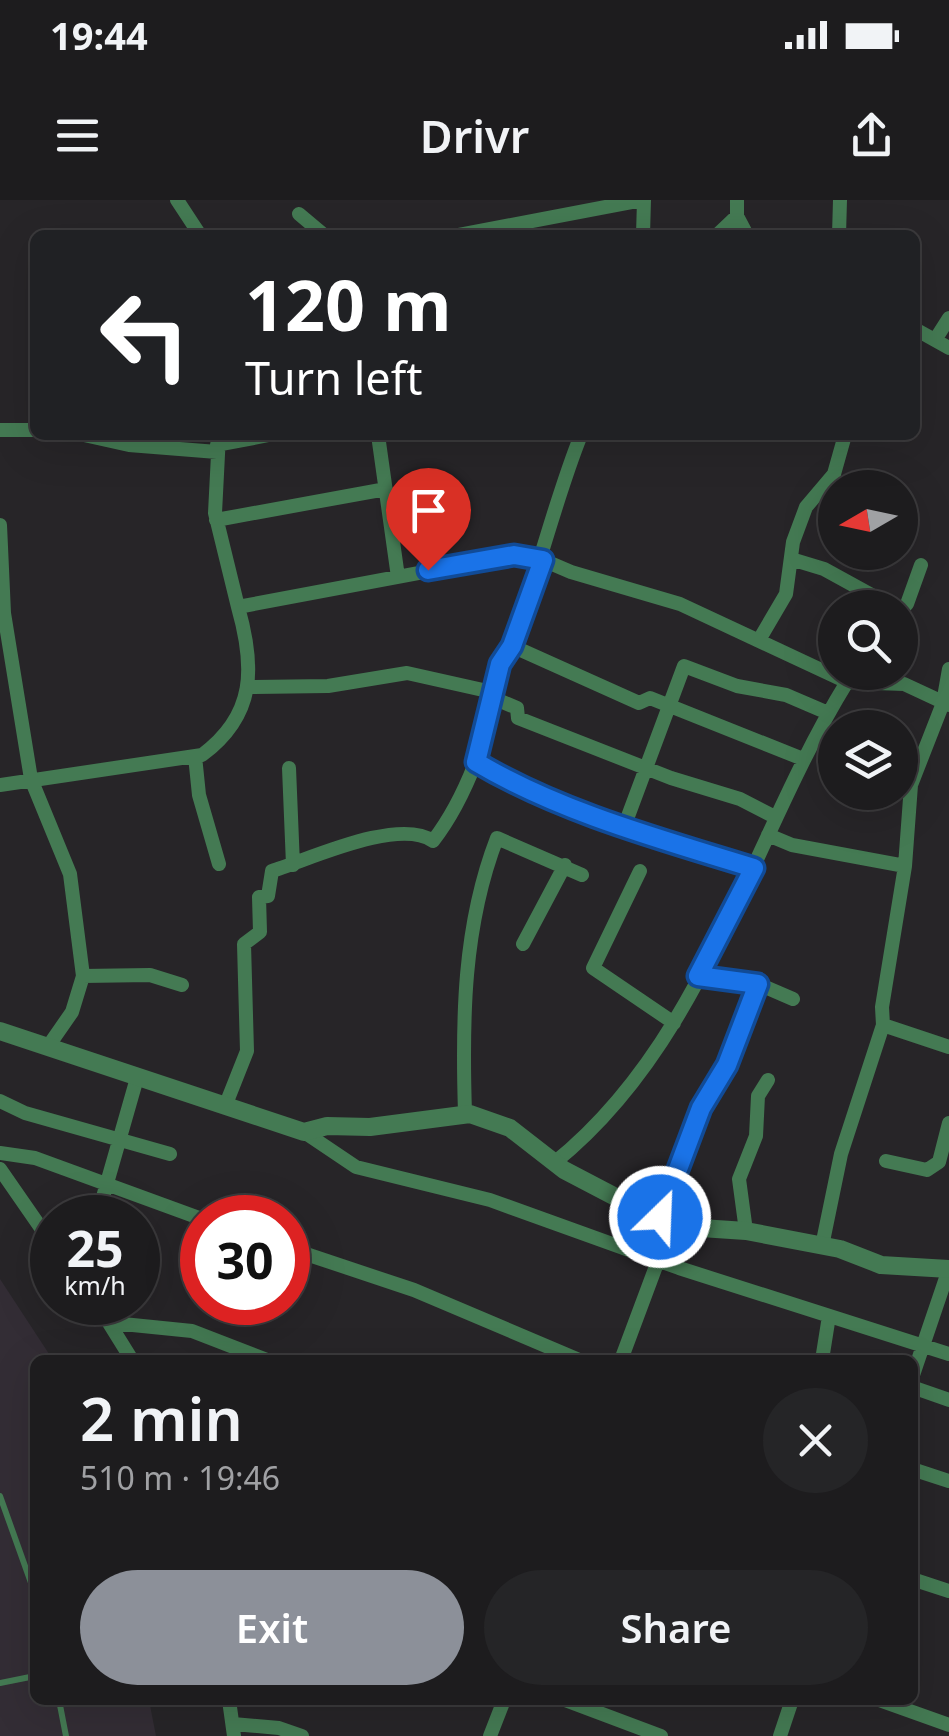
<!DOCTYPE html>
<meta charset="utf-8">
<style>
body{margin:0;font-family:"Noto Sans",sans-serif;background:#252527;color:#f1f3f6;height:100vh;display:flex;flex-direction:column;font-size:38px;white-space:nowrap}
*{box-sizing:border-box;margin:0}
p{font-size:32px;color:#a0a1a4}
.icon{flex:none;width:55px;height:55px;fill:none;stroke:currentColor;stroke-width:2;stroke-linecap:round;stroke-linejoin:round}
.map{position:relative;flex:1;overflow:hidden}
.side{position:absolute;left:30px;top:1155px;width:888px;height:350px;display:flex;flex-direction:column;background:#1d1c1e;border-radius:15px;box-shadow:0 10px 40px #0002,0 0 0 2px #3b3a3c}
.side>*{flex:none}
.guide{position:absolute;left:30px;top:30px;width:890px;height:210px;border-radius:15px;box-shadow:0 10px 40px #0002,0 0 0 2px #3b3a3c;background:#202124;color:#fff;overflow:hidden}
.needle{width:65px;rotate:261deg}
.controls{position:absolute;left:818px;top:270px;display:grid;gap:20px}
.controls a{display:grid;place-items:center;width:100px;height:100px;border-radius:50%;background:#1d1c1e;box-shadow:0 10px 40px #0002,0 0 0 2px #3b3a3c;font-size:50px}
.speed{position:absolute;left:30px;top:995px;display:flex;gap:20px;font-size:50px;font-weight:700;text-align:center}
.speed>*{display:grid;place-content:center;width:130px;height:130px;border-radius:50%;background:#1d1c1e;box-shadow:0 10px 40px #0002,0 0 0 2px #3b3a3c;line-height:1}
.speed small{font-size:25px;font-weight:400}
.speed .limit{border:15px solid #d22;background:#fff;color:#111}
.pin{position:absolute;display:grid;place-items:center;width:85px;height:85px;color:#fff;margin:-102px -42px;border-radius:50% 50% 50% 0;rotate:-45deg;box-shadow:0 0 10px #0007}
.pin .icon{rotate:45deg}
.me{position:absolute;width:110px;margin:-55px;rotate:24deg;stroke-linejoin:round;filter:drop-shadow(0 0 8px #0008)}
.turn{display:flex;align-items:center;gap:35px;height:210px;padding:0 50px;font-size:45px}
.turn .icon{width:130px;height:130px;stroke-width:2.5}
.turn b{display:block;font-size:70px;line-height:85px}
.round{display:grid;place-items:center;flex:none;width:105px;height:105px;border-radius:52px;background:#252527}
.overview{display:flex;align-items:center;justify-content:space-between;height:170px;padding:0 50px}
h1{font-size:60px;font-weight:600;line-height:75px}
.button{display:flex;gap:20px;margin-top:auto;padding:20px 50px}
.button a{flex:1;height:115px;border-radius:60px;background:#8c9099;color:#fff;font-size:40px;font-weight:600;line-height:115px;text-align:center}
.button a+a{background:#252527;color:#f1f3f6}
.status{display:flex;justify-content:space-between;align-items:center;height:70px;padding:0 50px;background:#1d1c1e;direction:ltr}
.status svg{height:28px;fill:currentColor}
header{display:flex;justify-content:space-between;align-items:center;height:130px;padding:0 50px;background:#1d1c1e;font-size:45px;font-weight:600}
.map>svg:first-child{display:block}
</style>
<div class="status"><b>19:44</b><svg viewBox="0 0 49 12"><path d="M0 12V9h3v3zM5 12V6h3v6zM10 12V3h3v9zM15 12V0h3v12zM26 1h20v11H26zM47 4h2v5h-2z"/></svg></div>
<header><svg class="icon" aria-label="menu" viewBox="0 0 24 24"><path d="M4 6h16M4 12h16M4 18h16"/></svg>Drivr<svg class="icon" aria-label="share" viewBox="0 0 24 24"><path d="M12 15V3M7 8l5-5 5 5M5 13v7h14v-7"/></svg></header>
<div class="map">
<svg width="949" height="1536" viewBox="0 0 949 1536">
<rect width="100%" height="100%" fill="#272528"/>
<!-- built -->
<path fill="#332d35" d="M0 1079 53 1160H35V1500H149L156 1536H0Z"/>
<g fill="none" stroke-linecap="round" stroke-linejoin="round">
<!-- service -->
<path stroke="#447a53" stroke-width="6" d="M0 1296 35 1394
M0 1483 35 1476
M59 1500 66 1536"/>
<!-- minor -->
<path stroke="#447a53" stroke-width="14" d="M177 0 200 35
M299 14 324 35
M737 16 747 35
M459 35 642 0
M643 35 644 0
M717 35 737 16V0
M839 35 840 0
M915 129 949 148
M935 140 949 118
M0 230H35
M84 235 129 245 217 252
M219 235 215 313 238 407
M378 235 398 377
M217 245 269 235
M216 320 386 289
M0 325 4 413 31 579 70 674 83 776 72 812 47 848
M791 359 824 369 895 408
M900 409 907 404 921 365
M759 440 786 394 793 342 806 307 834 274 845 235
M512 446 639 503 650 498 803 559
M248 487 328 486 407 473 492 492
M491 497 517 508 518 518 671 578 740 599 775 617
M195 556 199 595 219 664
M476 562C560 612 660 639 754 668
M289 568 293 665
M0 585 202 555C256 515 255 467 238 407L514 355 529 354 571 372 680 404 847 482
M624 627 684 466 737 486 786 495 828 513
M768 635 792 645 905 666 882 807 883 825 841 954 822 1046
M905 666 911 585 943 503 949 469
M640 671 593 768 674 823
M523 744 565 665
M83 776 150 775 182 785
M698 776 758 784 793 799
M883 825 949 847
M0 901 25 913 170 954
M226 904 247 851 244 744 260 732 259 697 268 696 272 671C308 660 398 617 433 641 450 619 466 587 476 561 486 530 485 494 500 464 536 390 550 312 581 235
M465 913C462 820 463 726 497 638L582 675
M304 932 356 967 490 1000 679 1068 949 1154
M0 953 35 958 202 1019
M886 961 927 970 939 962 949 923
M554 963C705 842 749 641 847 482L904 484 949 505
M0 969 52 1044
M660 1017 701 909 727 865 758 784
M97 1018 137 878
M746 1031 739 979 756 936 758 896 768 880
M288 1048 414 1090 579 1160
M96 1102 132 1160
M113 1123 192 1131 267 1160
M621 1160 671 1026
M822 1160 829 1116
M912 1178 949 1069
M912 1187 949 1200
M912 1269 949 1281
M912 1379 949 1391
M229 1500 234 1536
M565 1500 661 1536
M879 1500 949 1525
M233 1524 279 1528 302 1536
M490 1536 504 1500
M780 1536 792 1500"/>
<!-- tertiary -->
<path stroke="#447a53" stroke-width="18" d="M0 831 304 932 327 926 370 927 470 914 510 928 564 970 671 1026 746 1031 840 1049 881 1065 949 1069"/>
</g>
<g fill="none" stroke-linecap="round" stroke-linejoin="round">
<!-- route casing -->
<g stroke="#114b97" stroke-width="25">
<path id="route" d="M428 370 514 355 543 360 512 446 500 464 476 562C560 612 660 639 754 668L698 776 758 784 727 865 701 908 660 1017"/>
</g>
<!-- route -->
<use href="#route" stroke="#1a73e8" stroke-width="18"/>
</g>
</svg>
<div class="controls">
<a><svg class="needle" viewBox="-14 -14 28 28"><path d="M0-13l5 13h-10z" fill="#e53935"/><path d="M0 13l5-13h-10z" fill="#a0a1a4"/></svg></a>
<a><svg class="icon" aria-label="search" viewBox="0 0 24 24"><circle cx="10" cy="10" r="6"/><path d="M15 15l6 6"/></svg></a>
<a><svg class="icon" aria-label="layers" viewBox="0 0 24 24"><path d="M12 4l9 5-9 5-9-5zM3 14l9 5 9-5"/></svg></a>
</div>
<div class="speed"><div>25<small>km/h</small></div><div class="limit">30</div></div>
<div class="pin" style="left:428px;top:370px;background:#d93025"><svg class="icon" aria-label="arrive" viewBox="0 0 24 24"><path d="M6 21V4h12l-3 4 3 4H6"/></svg></div>
<svg class="me" style="left:660px;top:1017px" viewBox="-20 -20 40 40"><circle r="17" fill="#1a73e8" stroke="#fff" stroke-width="3"/><path d="M0-11L8 9 0 5-8 9z" fill="#fff"/></svg>
<div class="guide">
<div class="turn"><svg class="icon" aria-label="left" viewBox="0 0 24 24"><path d="M17 20v-9H6M10 6l-5 5 5 5"/></svg><div><b>120 m</b>Turn left</div></div>
</div>
<section class="side">
<div class="overview"><div><h1>2 min</h1><p>510 m · 19:46</p></div><a class="round"><svg class="icon" aria-label="close" viewBox="0 0 24 24"><path d="M6 6l12 12M18 6L6 18"/></svg></a></div>
<div class="button"><a>Exit</a><a>Share</a></div>
</section>
</div>
